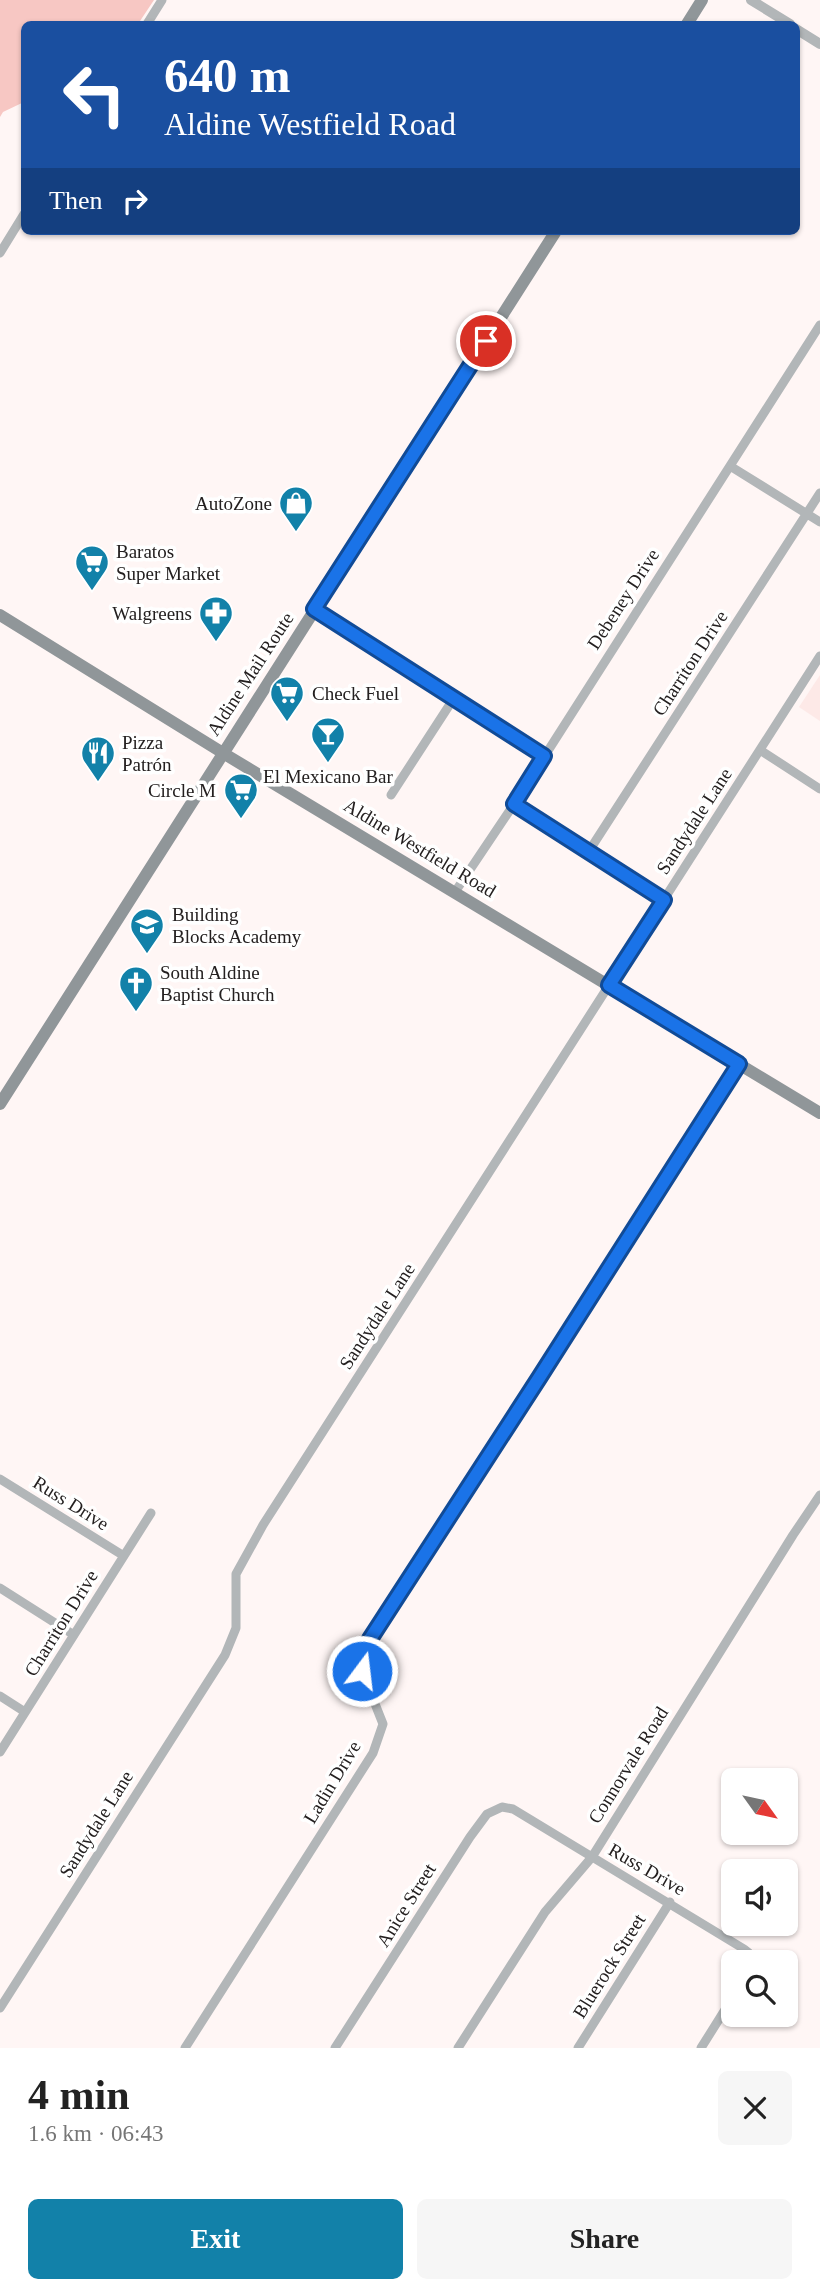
<!DOCTYPE html>
<meta charset="utf-8">
<style>
body{margin:0;font-family:Georgia,serif;background:#f6f6f6;color:#222;height:100vh;display:flex;flex-direction:column;font-size:26px;white-space:nowrap}
*{box-sizing:border-box;margin:0}
p{font-size:23px;color:#767676}
.icon{flex:none;width:38px;height:38px;fill:none;stroke:currentColor;stroke-width:2;stroke-linecap:round;stroke-linejoin:round}
.map{position:relative;height:2048px;overflow:hidden}
.panel{display:flex;flex-direction:column;background:#fff;flex:1}
.panel>*{flex:none}
.hud{position:absolute;left:21px;top:21px;width:779px;height:214px;border-radius:10px;box-shadow:0 2px 5px #0004;background:#1a4fa0;color:#fff;overflow:hidden}
.needle{width:46px;rotate:123deg}
.buttons{position:absolute;left:721px;top:1768px;display:grid;gap:14px}
.buttons a{display:grid;place-items:center;width:77px;height:77px;border-radius:10px;background:#fff;box-shadow:0 2px 5px #0004;font-size:35px}
.pin{position:absolute;display:grid;place-items:center;width:60px;height:60px;color:#fff;margin:-30px;border:4px solid #fff;border-radius:50%;box-shadow:0 2px 7px #0007}
.me{position:absolute;width:77px;margin:-38px;rotate:15deg;stroke-linejoin:round;filter:drop-shadow(0 0 5px #0008)}
.turn{display:flex;align-items:center;gap:24px;height:147px;padding:0 28px;font-size:32px}
.turn .icon{width:91px;height:91px;stroke-width:2.5}
.turn b{display:block;font-size:49px;line-height:60px}
.then{display:flex;align-items:center;height:66px;padding:0 28px;background:#0003;gap:14px;font-size:26px}
.round{display:grid;place-items:center;flex:none;width:74px;height:74px;border-radius:10px;background:#f6f6f6}
.summary{display:flex;align-items:center;justify-content:space-between;height:119px;padding:0 28px}
h1{font-size:42px;font-weight:700;line-height:52px}
.primary-button{display:flex;gap:14px;margin-top:auto;padding:14px 28px}
.primary-button a{flex:1;height:80px;border-radius:10px;background:#1281a9;color:#fff;font-size:28px;font-weight:700;line-height:80px;text-align:center}
.primary-button a+a{background:#f6f6f6;color:#222}
.map>svg:first-child{display:block}
</style>
<div class="map">
<svg width="820" height="2048" viewBox="0 0 820 2048">
<rect width="100%" height="100%" fill="#fff6f5"/>
<!-- built -->
<path fill="#fde9e7" d="M820 675V721L799 707Z"/>
<!-- green -->
<path fill="#f7c7c3" d="M0 0H154L138 24H24V102L3 112 0 117Z"/>
<g fill="none" stroke-linecap="round" stroke-linejoin="round">
<!-- minor -->
<path stroke="#b2b6b8" stroke-width="9" d="M147 24 162 0
M0 253 24 214
M730 466 820 522
M314 609 544 756
M760 750 820 789
M391 795 454 698
M514 804 665 899
M589 851 820 493
M455 892 514 804 820 325
M0 1479 124 1556
M0 1588 74 1635
M0 1696 25 1712
M0 1752 151 1513
M0 2008 225 1655 236 1628V1574L263 1525 820 656
M185 2048 373 1753 383 1724 362 1671 370 1639 539 1378 739 1064
M335 2048 470 1837 487 1814 502 1807 513 1809 744 1949 749 1953 751 1962
M458 2048 545 1912 592 1857 793 1535 820 1495
M578 2048 670 1902
M701 2048 733 1997"/>
<!-- tertiary -->
<path stroke="#b2b6b8" stroke-width="10" d="M751 0 790 24
M796 29 820 44"/>
<!-- secondary -->
<path stroke="#909699" stroke-width="12" d="M687 24 702 0
M0 615 223 753 820 1113
M0 1104 556 231"/>
</g>
<g fill="none" stroke-linecap="round" stroke-linejoin="round">
<!-- route casing -->
<g stroke="#114b97" stroke-width="18">
<path id="route" d="M362 1671 370 1639 539 1378 739 1064 609 985 664 900 514 804 544 756 314 609 486 341"/>
</g>
<!-- route -->
<use href="#route" stroke="#1a73e8" stroke-width="12"/>
</g>
<!-- icons -->
<defs>
<g id="shop-pin" transform="scale(1.75)"><path d="M0 17L-7.5 6A9.5 9.5 0 1 1 7.5 6Z" fill="#1281a9" stroke="#fff"/><path d="M-5-2.5h2.3a2.7 3.5 0 0 1 5.4 0H5L5.5 6h-11ZM-1.5-2.5h3a1.5 2.3 0 0 0-3 0Z" fill="#fff"/></g>
<g id="supermarket-pin" transform="scale(1.75)"><path d="M0 17L-7.5 6A9.5 9.5 0 1 1 7.5 6Z" fill="#1281a9" stroke="#fff"/><path d="M-6-5.5h2.5l.6 2H6L4.5 2H-2.5L-4.4-4H-6ZM-1.5 3.2a1.3 1.3 0 1 0 .1 0ZM3 3.2a1.3 1.3 0 1 0 .1 0Z" fill="#fff"/></g>
<g id="pharmacy-pin" transform="scale(1.75)"><path d="M0 17L-7.5 6A9.5 9.5 0 1 1 7.5 6Z" fill="#1281a9" stroke="#fff"/><path d="M-2-6h4v4h4v4h-4v4h-4v-4h-4v-4h4Z" fill="#fff"/></g>
<g id="bar-pin" transform="scale(1.75)"><path d="M0 17L-7.5 6A9.5 9.5 0 1 1 7.5 6Z" fill="#1281a9" stroke="#fff"/><path d="M-6-5H6L.8 .8V4.5H3.5V6h-7V4.5H-.8V.8Z" fill="#fff"/></g>
<g id="restaurant-pin" transform="scale(1.75)"><path d="M0 17L-7.5 6A9.5 9.5 0 1 1 7.5 6Z" fill="#1281a9" stroke="#fff"/><path d="M-5-6h1v4h1v-4h1v4h1v-4h1v5L-1.5 .5V6h-2V.5L-5-1ZM5-6V6H3V1.5H1.5Q1.5-4 5-6Z" fill="#fff"/></g>
<g id="school-pin" transform="scale(1.75)"><path d="M0 17L-7.5 6A9.5 9.5 0 1 1 7.5 6Z" fill="#1281a9" stroke="#fff"/><path d="M0-5L7-2L0 1L-7-2ZM-4 1L0 2.5L4 1V4Q0 6-4 4Z" fill="#fff"/></g>
<g id="church-pin" transform="scale(1.75)"><path d="M0 17L-7.5 6A9.5 9.5 0 1 1 7.5 6Z" fill="#1281a9" stroke="#fff"/><path d="M-1.2-6h2.4v3.5h3.3v2.4h-3.3V6h-2.4V-.1h-3.3v-2.4h3.3Z" fill="#fff"/></g>
</defs>
<g fill-rule="evenodd">
<use href="#shop-pin" x="296" y="503"/>
<use href="#supermarket-pin" x="92" y="562"/>
<use href="#pharmacy-pin" x="216" y="613"/>
<use href="#supermarket-pin" x="287" y="693"/>
<use href="#bar-pin" x="328" y="734"/>
<use href="#restaurant-pin" x="98" y="753"/>
<use href="#supermarket-pin" x="241" y="790"/>
<use href="#school-pin" x="147" y="925"/>
<use href="#church-pin" x="136" y="983"/>
</g>
<g text-anchor="middle" dominant-baseline="central" stroke-width="7" stroke-linejoin="round" paint-order="stroke">
<!-- poi labels -->
<g font-size="19" fill="#242020" stroke="#fff" text-anchor="start">
<text x="272" y="503" text-anchor="end">AutoZone</text>
<text x="116" y="551">Baratos<tspan x="116" dy="22">Super Market</tspan></text>
<text x="192" y="613" text-anchor="end">Walgreens</text>
<text x="312" y="693">Check Fuel</text>
<text x="122" y="742">Pizza<tspan x="122" dy="22">Patrón</tspan></text>
<text x="328" y="776" text-anchor="middle">El Mexicano Bar</text>
<text x="216" y="790" text-anchor="end">Circle M</text>
<text x="172" y="914">Building<tspan x="172" dy="22">Blocks Academy</tspan></text>
<text x="160" y="972">South Aldine<tspan x="160" dy="22">Baptist Church</tspan></text>
</g>
<!-- street labels -->
<g font-size="19" fill="#242020" stroke="#fff">
<text transform="translate(623 599) rotate(-57)">Debeney Drive</text>
<text transform="translate(690 663) rotate(-57)">Charriton Drive</text>
<text transform="translate(250 674) rotate(-57)">Aldine Mail Route</text>
<text transform="translate(694 821) rotate(-57)">Sandydale Lane</text>
<text transform="translate(420 848) rotate(31)">Aldine Westfield Road</text>
<text transform="translate(377 1316) rotate(-57)">Sandydale Lane</text>
<text transform="translate(71 1503) rotate(32)">Russ Drive</text>
<text transform="translate(61 1623) rotate(-58)">Charriton Drive</text>
<text transform="translate(628 1765) rotate(-58)">Connorvale Road</text>
<text transform="translate(332 1782) rotate(-59)">Ladin Drive</text>
<text transform="translate(96 1824) rotate(-58)">Sandydale Lane</text>
<text transform="translate(647 1869) rotate(30)">Russ Drive</text>
<text transform="translate(406 1905) rotate(-58)">Anice Street</text>
<text transform="translate(609 1966) rotate(-58)">Bluerock Street</text>
</g>
</g>
</svg>
<div class="buttons">
<a><svg class="needle" viewBox="-14 -14 28 28"><path d="M0-13l5 13h-10z" fill="#e53935"/><path d="M0 13l5-13h-10z" fill="#767676"/></svg></a>
<a><svg class="icon" aria-label="sound" viewBox="0 0 24 24"><path d="M4 9h4l5-4v14l-5-4H4zM17 9q2 3 0 6"/></svg></a>
<a><svg class="icon" aria-label="search" viewBox="0 0 24 24"><circle cx="10" cy="10" r="6"/><path d="M15 15l6 6"/></svg></a>
</div>
<div class="pin" style="left:486px;top:341px;background:#d93025"><svg class="icon" aria-label="arrive" viewBox="0 0 24 24"><path d="M6 21V4h12l-3 4 3 4H6"/></svg></div>
<svg class="me" style="left:362px;top:1671px" viewBox="-20 -20 40 40"><circle r="17" fill="#1a73e8" stroke="#fff" stroke-width="3"/><path d="M0-11L8 9 0 5-8 9z" fill="#fff"/></svg>
<div class="hud">
<div class="turn"><svg class="icon" aria-label="left" viewBox="0 0 24 24"><path d="M17 20v-9H6M10 6l-5 5 5 5"/></svg><div><b>640 m</b>Aldine Westfield Road</div></div>
<div class="then">Then<svg class="icon" aria-label="right" viewBox="0 0 24 24"><path d="M7 20v-9h11M14 6l5 5-5 5"/></svg></div>
</div>
</div>
<section class="panel">
<div class="summary"><div><h1>4 min</h1><p>1.6 km · 06:43</p></div><a class="round"><svg class="icon" aria-label="close" viewBox="0 0 24 24"><path d="M6 6l12 12M18 6L6 18"/></svg></a></div>
<div class="primary-button"><a>Exit</a><a>Share</a></div>
</section>
